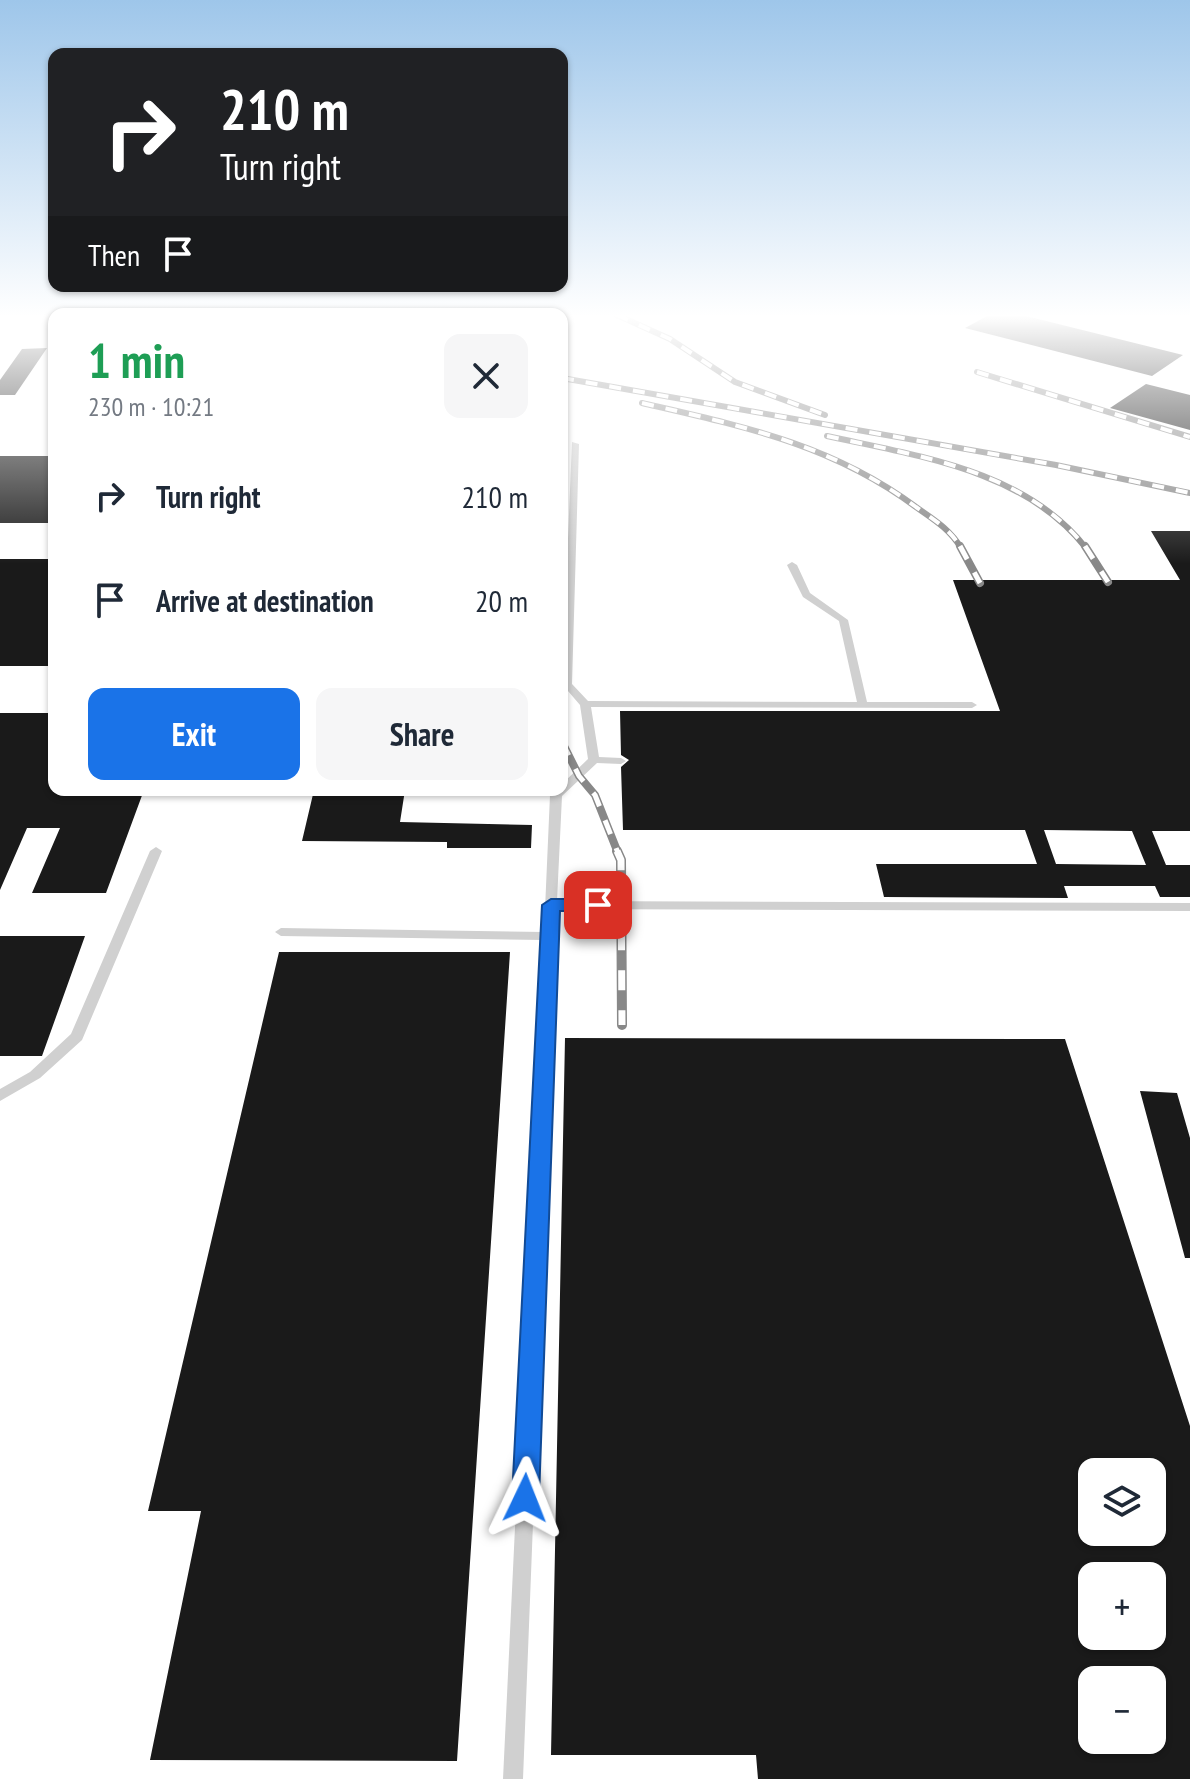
<!DOCTYPE html>
<meta charset="utf-8">
<style>
body{margin:0;font-family:"PT Sans Narrow",sans-serif;background:#f6f6f7;color:#1f2937;height:100vh;display:flex;flex-direction:column;font-size:30px;white-space:nowrap}
*{box-sizing:border-box;margin:0}
p{font-size:26px;color:#747a83}
.icon{flex:none;width:44px;height:44px;fill:none;stroke:currentColor;stroke-width:2;stroke-linecap:round;stroke-linejoin:round}
.map{position:relative;flex:1;overflow:hidden}
.panel{position:absolute;left:48px;top:308px;width:520px;height:488px;display:flex;flex-direction:column;background:#fff;border-radius:16px;box-shadow:0 2px 6px #0004}
.panel>*{flex:none}
.hud{position:absolute;left:48px;top:48px;width:520px;height:244px;border-radius:16px;box-shadow:0 2px 6px #0004;background:#202124;color:#fff;overflow:hidden}
.fabs{position:absolute;left:1078px;top:1458px;display:grid;gap:16px}
.fabs a{display:grid;place-items:center;width:88px;height:88px;border-radius:16px;background:#fff;box-shadow:0 2px 6px #0004;font-size:40px}
.pin{position:absolute;display:grid;place-items:center;width:68px;height:68px;color:#fff;margin:-34px;border-radius:16px;box-shadow:0 4px 12px #0006}
.me{position:absolute;width:88px;margin:-44px;rotate:2deg;stroke-linejoin:round;filter:drop-shadow(0 0 6px #0008)}
.turn{display:flex;align-items:center;gap:28px;height:168px;padding:0 40px;font-size:36px}
.turn .icon{width:104px;height:104px;stroke-width:2.5}
.turn b{display:block;font-size:56px;line-height:68px}
.then{display:flex;align-items:center;height:76px;padding:0 40px;background:#0003;gap:16px;font-size:30px}
.round{display:grid;place-items:center;flex:none;width:84px;height:84px;border-radius:16px;background:#f6f6f7}
.headline{display:flex;align-items:center;justify-content:space-between;height:136px;padding:0 40px}
h1{font-size:48px;font-weight:700;line-height:60px;color:#1e9e55}
.cta{display:flex;gap:16px;margin-top:auto;padding:16px 40px}
.cta a{flex:1;height:92px;border-radius:16px;background:#1a73e8;color:#fff;font-size:32px;font-weight:700;line-height:92px;text-align:center}
.cta a+a{background:#f6f6f7;color:#1f2937}
ul{padding:0;list-style:none}
li{display:flex;align-items:center;gap:24px;height:104px;padding:0 40px}
li div{flex:1}
li b{display:block;font-size:30px}
li em{font-style:normal}
.map>svg:first-child{display:block}
</style>
<div class="map">
<svg width="1190" height="1779" viewBox="0 0 1190 1779">
<rect width="100%" height="100%" fill="#fff"/>
<!-- building -->
<path fill="#1a1a1a" fill-rule="evenodd" d="M989 315H1022L1183 355 1152 376 965 328Z
M47 348 15 395H0V380L22 349Z
M1146 384 1190 395V430L1110 408Z
M0 456H54V523H0Z
M1151 531H1190V831H1152L1166 865H1190V897H1160L1155 886H1064L1068 898 884 897 876 864H1037L1025 830H623L621 767 629 760 621 755 620 711H1000L953 580H1180ZM1044 830 1132 831 1146 865 1056 864Z
M0 559H54V666H0Z
M0 713H54V790H144L106 893H32L60 828H27L0 890Z
M314 790H405L400 822 532 825 531 848H447V842L302 841Z
M0 936H85L42 1056H0Z
M279 952H510L457 1761 150 1760 201 1511H148Z
M565 1038 1065 1039 1190 1426V1779H758L756 1755H551ZM1092 1472H1152V1532H1092ZM1092 1576H1152V1636H1092ZM1092 1680H1152V1740H1092Z
M1140 1091 1177 1093 1190 1138V1258H1185Z"/>
<g fill="none" stroke-linecap="round" stroke-linejoin="round">
<!-- service -->
<path fill="#d0d0d0" fill-rule="evenodd" d="M572 442 579 444 572 684 588 701 857 702 839 621 803 597 787 565 792 562 797 565 810 593 848 620 867 702H972L977 705 972 708 591 707 599 757 621 758 626 761 621 764 597 763 562 796 557 901 1190 903V911L557 909 523 1779H503L543 940 281 936 275 932 281 928 544 932 550 795 555 790H562V784L588 759 580 705 562 684Z
M156 847 162 851 82 1040 40 1078 0 1101V1089L30 1072 71 1034 150 851Z"/>
<!-- rail-far2 casing -->
<g stroke="#888" stroke-width="6">
<path id="rail-far2" d="M617 315 670 339 735 382 825 415
M977 372 1190 437
M562 378 1056 465 1190 493
M642 403C742 426 831 444 916 507 933 519 950 529 961 548
M827 436C918 456 1025 470 1086 548"/>
</g>
<!-- rail-far1 casing -->
<g stroke="#888" stroke-width="8">
<path id="rail-far1" d="M960 546 980 583
M1085 546 1108 582
M562 742 579 776 595 795 618 853"/>
</g>
<!-- rail casing -->
<g stroke="#888" stroke-width="10">
<path id="rail" d="M617 851 621 860 622 1025"/>
</g>
<!-- rail-far2 -->
<use href="#rail-far2" stroke="#fff" stroke-width="4" stroke-dasharray="12" stroke-linecap="butt"/>
<!-- rail-far1 -->
<use href="#rail-far1" stroke="#fff" stroke-width="5" stroke-dasharray="15" stroke-linecap="butt"/>
<!-- rail -->
<use href="#rail" stroke="#fff" stroke-width="7" stroke-dasharray="20" stroke-linecap="butt"/>
</g>
<!-- sky -->
<linearGradient id="sky" x2="0" y2="1"><stop stop-color="#9ec6ea"/><stop offset="0.56" stop-color="#fff"/><stop offset="1" stop-color="#fff" stop-opacity="0"/></linearGradient>
<rect width="1190" height="564" fill="url(#sky)"/>
<!-- route -->
<path fill="#1a73e8" stroke="#114b97" stroke-width="2" d="M551 899H598L607 905 598 911H560L539 1498 535 1507 525 1510 516 1507 512 1498 542 905Z"/>
</svg>
<div class="fabs">
<a><svg class="icon" aria-label="layers" viewBox="0 0 24 24"><path d="M12 4l9 5-9 5-9-5zM3 14l9 5 9-5"/></svg></a>
<a>+</a>
<a>−</a>
</div>
<div class="pin" style="left:598px;top:905px;background:#d93025"><svg class="icon" aria-label="arrive" viewBox="0 0 24 24"><path d="M6 21V4h12l-3 4 3 4H6"/></svg></div>
<svg class="me" style="left:525px;top:1498px" viewBox="-20 -20 40 40"><path d="M0-17L14 15 0 8-14 15z" fill="#1a73e8" stroke="#fff" stroke-width="4"/></svg>
<div class="hud">
<div class="turn"><svg class="icon" aria-label="right" viewBox="0 0 24 24"><path d="M7 20v-9h11M14 6l5 5-5 5"/></svg><div><b>210 m</b>Turn right</div></div>
<div class="then">Then<svg class="icon" aria-label="arrive" viewBox="0 0 24 24"><path d="M6 21V4h12l-3 4 3 4H6"/></svg></div>
</div>
<section class="panel">
<div class="headline"><div><h1>1 min</h1><p>230 m · 10:21</p></div><a class="round"><svg class="icon" aria-label="close" viewBox="0 0 24 24"><path d="M6 6l12 12M18 6L6 18"/></svg></a></div>
<ul>
<li><svg class="icon" aria-label="right" viewBox="0 0 24 24"><path d="M7 20v-9h11M14 6l5 5-5 5"/></svg><div><b>Turn right</b></div><em>210 m</em></li>
<li><svg class="icon" aria-label="arrive" viewBox="0 0 24 24"><path d="M6 21V4h12l-3 4 3 4H6"/></svg><div><b>Arrive at destination</b></div><em>20 m</em></li>
</ul>
<div class="cta"><a>Exit</a><a>Share</a></div>
</section>
</div>
